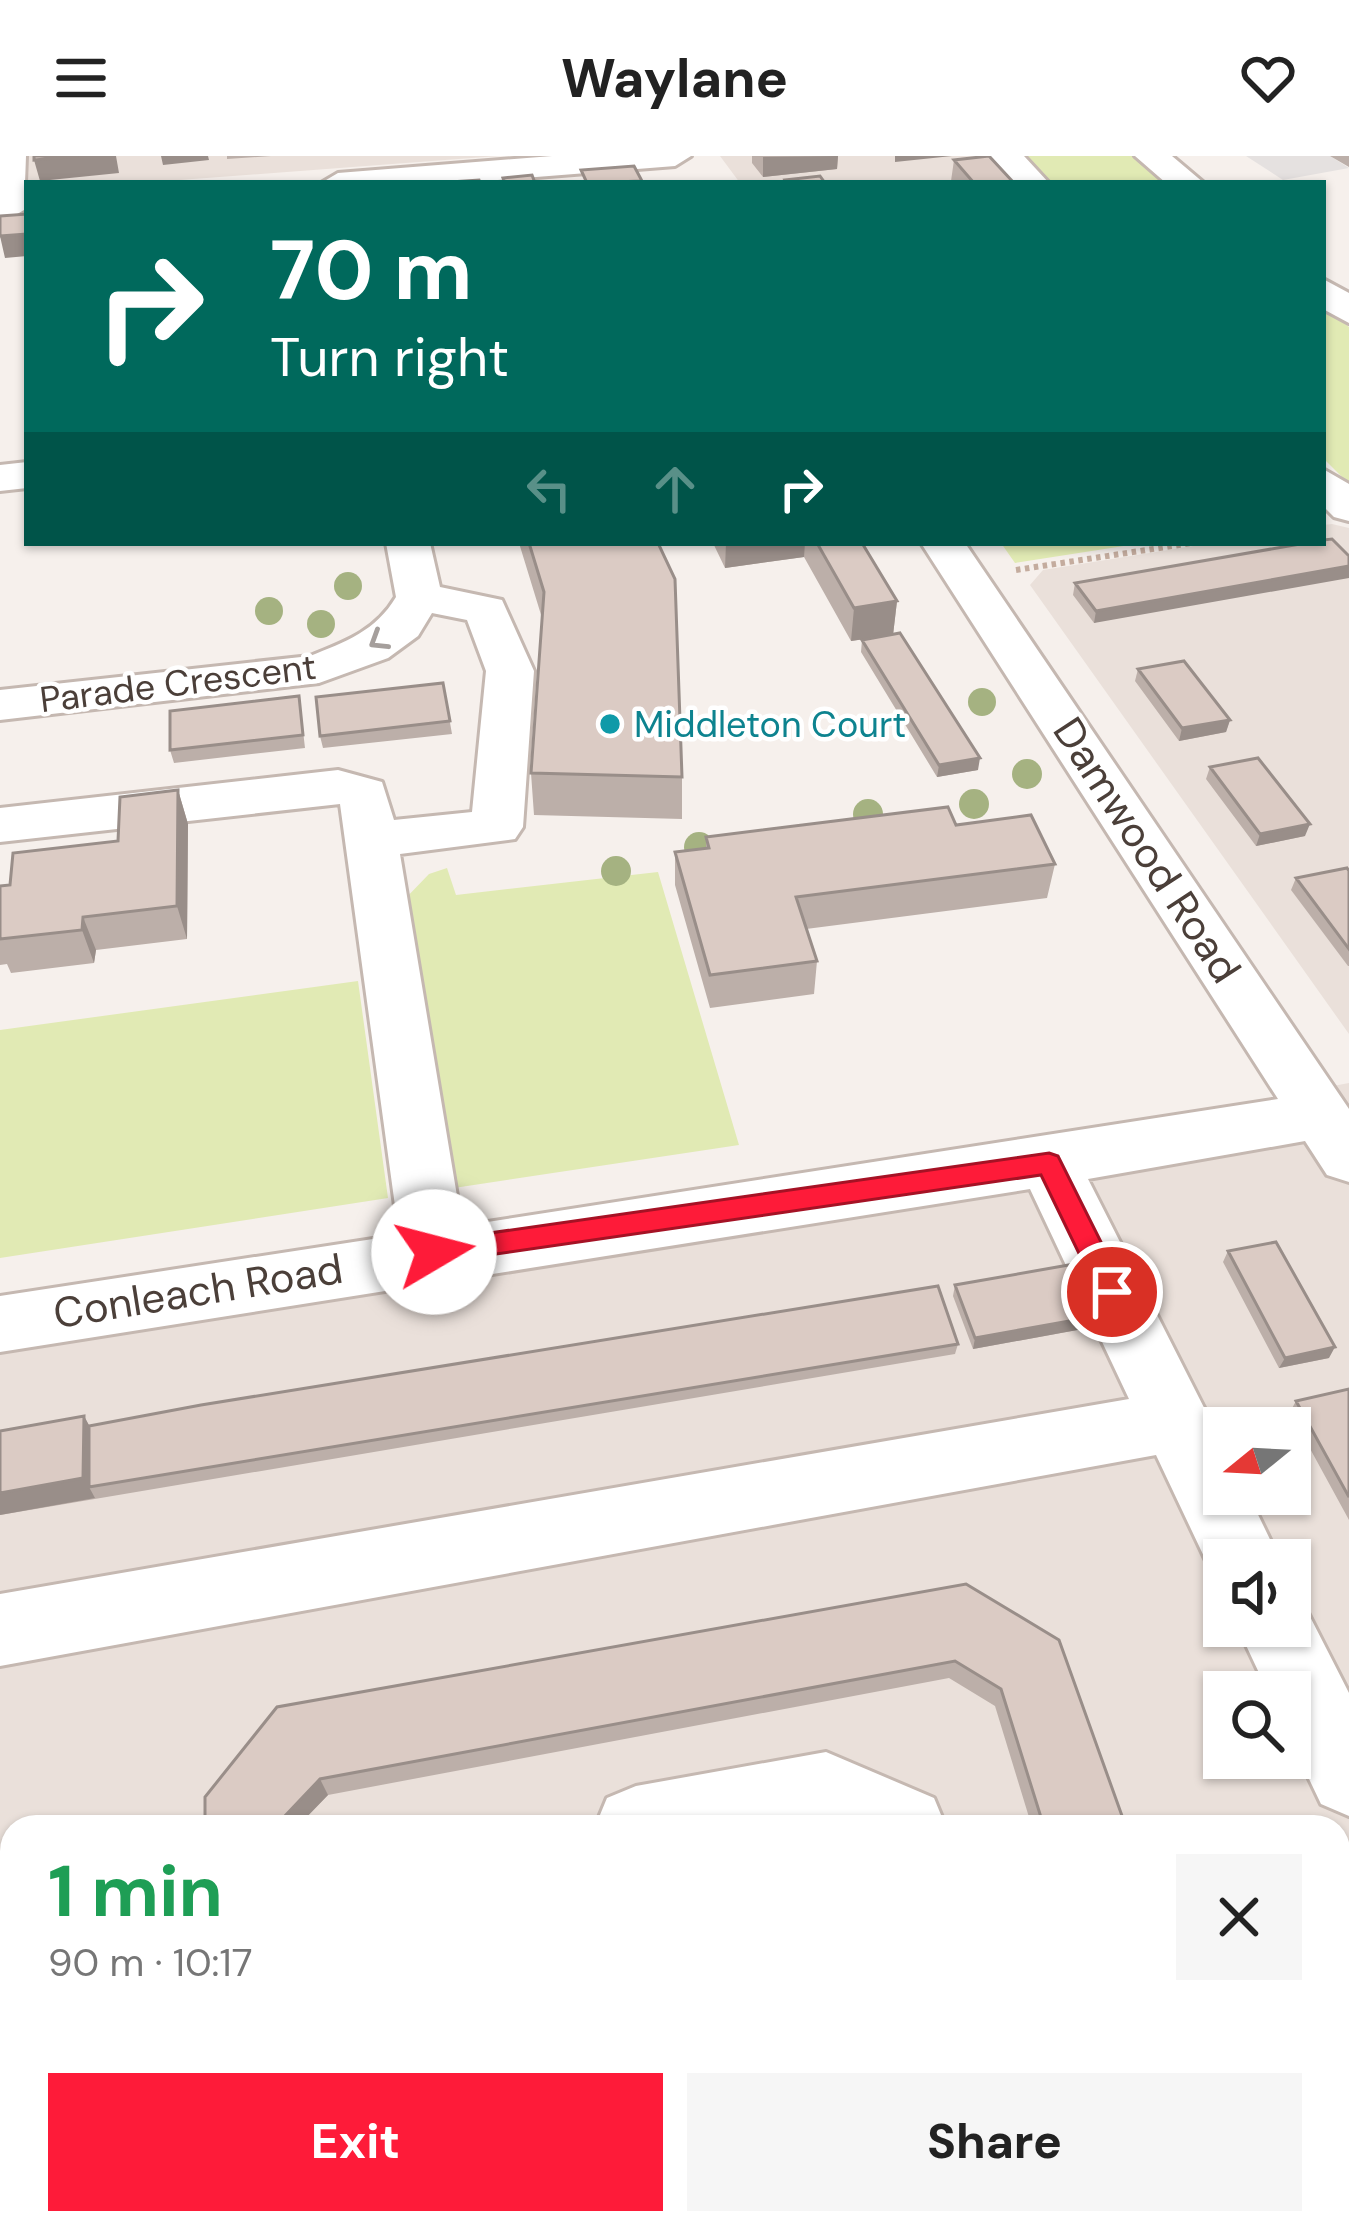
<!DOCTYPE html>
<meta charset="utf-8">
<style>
body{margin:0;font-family:"DM Sans",sans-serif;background:#f6f6f6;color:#222;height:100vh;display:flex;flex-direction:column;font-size:45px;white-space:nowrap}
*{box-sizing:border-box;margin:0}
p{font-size:39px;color:#767676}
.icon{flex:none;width:66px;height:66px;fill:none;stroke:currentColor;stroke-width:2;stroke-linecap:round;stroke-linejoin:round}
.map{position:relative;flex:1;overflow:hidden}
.side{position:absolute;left:0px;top:1659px;width:1350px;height:420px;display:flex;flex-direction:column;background:#fff;border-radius:36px 36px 0 0;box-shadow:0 3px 9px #0004}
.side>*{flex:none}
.top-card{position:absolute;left:24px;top:24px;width:1302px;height:366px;border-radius:0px;box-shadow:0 3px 9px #0004;background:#00695c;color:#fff;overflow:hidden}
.needle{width:78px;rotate:252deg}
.fabs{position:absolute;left:1203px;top:1251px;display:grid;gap:24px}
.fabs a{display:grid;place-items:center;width:108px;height:108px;border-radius:0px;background:#fff;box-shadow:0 3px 9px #0004;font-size:60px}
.pin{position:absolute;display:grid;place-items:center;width:102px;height:102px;color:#fff;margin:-51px;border:6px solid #fff;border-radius:50%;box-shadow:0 3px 12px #0007}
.me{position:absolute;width:132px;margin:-66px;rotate:82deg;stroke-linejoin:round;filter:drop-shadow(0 0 9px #0008)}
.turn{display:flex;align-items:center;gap:42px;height:252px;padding:0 48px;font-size:54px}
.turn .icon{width:156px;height:156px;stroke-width:2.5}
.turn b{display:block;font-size:84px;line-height:102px}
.lanes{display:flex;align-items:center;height:114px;padding:0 48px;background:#0003;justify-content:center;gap:60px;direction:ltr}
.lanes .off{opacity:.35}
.round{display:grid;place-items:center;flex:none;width:126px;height:126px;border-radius:0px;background:#f6f6f6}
.overview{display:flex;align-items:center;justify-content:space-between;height:204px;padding:0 48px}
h1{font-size:72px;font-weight:700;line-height:90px;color:#1e9e55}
.action{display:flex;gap:24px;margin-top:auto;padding:24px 48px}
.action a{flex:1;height:138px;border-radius:0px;background:#fe1b39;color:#fff;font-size:48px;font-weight:700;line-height:138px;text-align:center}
.action a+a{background:#f6f6f6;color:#222}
header{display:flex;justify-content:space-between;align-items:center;height:156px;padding:0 48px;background:#fff;font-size:54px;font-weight:700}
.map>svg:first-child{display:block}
</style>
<header><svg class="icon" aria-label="menu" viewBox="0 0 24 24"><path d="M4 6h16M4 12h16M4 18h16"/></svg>Waylane<svg class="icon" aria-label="heart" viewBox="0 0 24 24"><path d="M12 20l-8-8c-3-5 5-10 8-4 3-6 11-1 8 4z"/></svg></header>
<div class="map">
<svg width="1349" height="2079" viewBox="0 0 1349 2079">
<rect width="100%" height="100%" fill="#f6f0ec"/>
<!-- residential -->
<path fill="#eae0da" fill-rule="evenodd" d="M0 0H498L140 27H27V36L0 38Z
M720 0H991L1016 27H740Z
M1332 368 1349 372V878L1030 429 1043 414 1212 387H1323V369Z
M1349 927V2079H0V1180ZM1224 1272H1290V1338H1224ZM1224 1404H1290V1470H1224ZM1224 1536H1290V1602H1224ZM12 1671H1338V2067H12Z"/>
<!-- green -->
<path fill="#e1eab4" d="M1025 0H1134L1171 27H1052Z
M1323 148 1349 171V328L1323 302Z
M1001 387H1143L1015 407Z
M447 712 456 739 658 716 739 989 454 1032 402 746 429 718Z
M358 825 388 1042 0 1102V874Z"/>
<!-- parking -->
<path fill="#e5e1e0" d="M1246 0H1330L1349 12 1283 24Z"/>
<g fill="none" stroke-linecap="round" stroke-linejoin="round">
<!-- minor casing -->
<g stroke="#c5b8b1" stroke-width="6">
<path id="minor" d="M0 0H26L24 54 7 64 0 62Z
M552 0H691L675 10 461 27H321L338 17Z
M990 0H1024L1049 27H1014Z
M1135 0H1172L1204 27H1166Z
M1323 123 1349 137V167L1323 153Z
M27 306V332L0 335V309Z
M1323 313 1349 328V365L1334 361 1323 350Z
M386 387H430L440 431 502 444 534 515 523 671 515 683 400 698 462 1070 1278 943 921 387H965L1349 953V1026L1327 1019 1305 985 1088 1023 1224 1291V1338H1248L1280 1404H1224V1431L1217 1428 1156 1299 0 1510V1438L1129 1243 1030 1033 0 1196V1140L399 1079 340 648 0 686V652L338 614 382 626 394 664 472 656 486 515 467 464 432 457 418 480 388 502 319 527 0 564V534L310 500C345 486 376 475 396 441Z
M1290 1440 1302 1445 1349 1537V1660L1321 1648 1290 1583V1536H1268L1237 1470H1290Z
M826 1596 934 1642 946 1671H595L607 1642 636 1630Z
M689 2067H783L785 2079H691Z"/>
</g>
<!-- path -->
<path stroke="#c4ac9e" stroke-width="6" stroke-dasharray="4.5 4.5" stroke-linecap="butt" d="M1016 414 1192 387"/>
<!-- minor -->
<use href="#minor" fill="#fff" fill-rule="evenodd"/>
</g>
<!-- trees -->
<g fill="#a5b281">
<circle cx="348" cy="430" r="14"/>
<circle cx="269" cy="455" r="14"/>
<circle cx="321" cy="468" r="14"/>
<circle cx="982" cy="546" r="14"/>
<circle cx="1027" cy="618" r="15"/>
<circle cx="974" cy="648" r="15"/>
<circle cx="868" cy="658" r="15"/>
<circle cx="699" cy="691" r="15"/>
<circle cx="616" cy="715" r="15"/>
</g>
<!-- wall -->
<path fill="#bcafa9" d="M227 0H271L227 3Z
M752 0H838L837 13 763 21 752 7Z
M1330 0H1349V11Z
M954 4 1014 27H953L951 25Z
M519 387H658L682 621V663L534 659 531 617 542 462Z
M713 387H864V391L897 445 893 479 978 614 937 621 861 496 862 484 884 480 851 485 804 401 725 412Z
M1306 387 1094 467 1073 439 1075 427Z
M1138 513 1230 564 1226 576 1179 585 1135 525Z
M443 527 452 578 323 592 320 580Z
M299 540 305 592 174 607 170 594Z
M1210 611 1305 680 1256 690 1206 623Z
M178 634 188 668 187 783 96 794 94 807 11 817 7 808 0 809V730L10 729 118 685Z
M956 669 1055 708 1047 742 806 773 817 805 814 838 710 852 675 729V696L706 692V681Z
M1349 715V810H1348L1291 734 1296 722Z
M1228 1095 1329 1202 1279 1212 1223 1106Z
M955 1129 1099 1170 973 1193 953 1140Z
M958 1188 955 1198 0 1359 84 1260 89 1270Z
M1349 1233V1364L1290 1256 1296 1245Z
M966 1428 1126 1671H1032L995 1550 949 1522 328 1639 297 1671H205V1641Z
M833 2067H1179L1175 2079H835Z"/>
<!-- shaded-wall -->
<path fill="#998e89" d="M78 0H116L119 17 40 25 34 4Z
M161 0H208L209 4 163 9Z
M838 0 837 13 763 21V1Z
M895 0H952L895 6Z
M27 78V100L5 102 0 80Z
M726 387H805L804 401 725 412Z
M1349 410V422L1094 467 1096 455Z
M897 445 893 479 851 485 854 452Z
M1230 564 1226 576 1179 585 1182 572Z
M980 602 978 614 937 621 939 609Z
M178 634 188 668 187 783 177 750Z
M1310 668 1305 680 1256 690 1260 678Z
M83 761 96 794 94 807 82 774Z
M1103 1159 1099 1170 973 1193 975 1182Z
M1335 1191 1329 1202 1279 1212 1285 1202Z
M84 1260 95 1280 89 1331 95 1342 0 1359V1337Z
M320 1623 328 1639 297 1671H281V1664Z
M301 2067H310L311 2079H302Z"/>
<!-- building -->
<path fill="#dbcbc4" stroke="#998e89" stroke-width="3" d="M34 0H78L34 4Z
M989 0 1014 27H974L954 4Z
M634 10 642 25 587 27 581 14Z
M532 19 535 27H505L503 22Z
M820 20 825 27H787L785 24Z
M479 24 480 27H441L450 26Z
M27 58V78L0 80V60Z
M1332 383 1349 400V410L1096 455 1075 427 1306 387H1323V384Z
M529 387H658L675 423 682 621 531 617 544 436Z
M817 387H862L897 445 854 452Z
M900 477 980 602 939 609 862 484Z
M1184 505 1230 564 1182 572 1138 513Z
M443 527 450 565 320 580 316 541Z
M299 540 303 579 170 594V555Z
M1258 602 1310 668 1260 678 1210 611Z
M178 634 177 750 83 761 82 774 0 783V730L10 729 13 697 118 685 120 641Z
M948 651 956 669 1031 659 1055 708 796 741 817 805 710 819 675 696 709 692 706 681Z
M1347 712 1349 715V793L1296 722Z
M1276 1086 1335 1191 1285 1202 1228 1095Z
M1080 1107 1103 1159 975 1182 955 1129Z
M938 1130 958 1188 89 1331V1270L201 1249Z
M1349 1233V1341L1296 1245Z
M84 1260 83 1322 0 1337V1275Z
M966 1428 1059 1484 1126 1671H1044L1001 1533 955 1505 320 1623 281 1664V1671H205V1641L277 1551Z
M207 2067H301L302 2079H207Z
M838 2067H1179L1175 2079H840Z"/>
<!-- one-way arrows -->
<defs><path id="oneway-chevron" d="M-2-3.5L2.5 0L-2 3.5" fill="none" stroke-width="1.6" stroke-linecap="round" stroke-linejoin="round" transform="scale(3)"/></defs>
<use stroke="#a59f9c" href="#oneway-chevron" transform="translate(378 485) rotate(148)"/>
<!-- route -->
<path fill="#fe1b39" stroke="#a51225" stroke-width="3" d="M1049 997 1058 1000 1126 1136 1122 1145H1102L1041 1019 434 1107 420 1096 434 1085Z"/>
<!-- markers -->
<circle fill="#0f9aa8" stroke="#fff" stroke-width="4.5" cx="610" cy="568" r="12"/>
<g text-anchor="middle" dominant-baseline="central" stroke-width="9" stroke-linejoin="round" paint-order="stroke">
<!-- far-street labels -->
<g font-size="36" fill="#4b3f39" stroke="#fff">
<text transform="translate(178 527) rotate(-7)">Parade Crescent</text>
</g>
<!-- far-culture labels -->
<g font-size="36" fill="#0d838f" stroke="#fff" text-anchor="start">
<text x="634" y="568">Middleton Court</text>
</g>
<!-- street labels -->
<g font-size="42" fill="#4b3f39" stroke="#fff">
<text transform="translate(1147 694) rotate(57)">Damwood Road</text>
<text transform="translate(198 1135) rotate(-9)">Conleach Road</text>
</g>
</g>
</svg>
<div class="fabs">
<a><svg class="needle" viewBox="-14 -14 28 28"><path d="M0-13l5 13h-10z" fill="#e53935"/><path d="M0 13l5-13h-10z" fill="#767676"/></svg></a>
<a><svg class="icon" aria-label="sound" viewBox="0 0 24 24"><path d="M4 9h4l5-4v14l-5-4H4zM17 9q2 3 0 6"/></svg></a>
<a><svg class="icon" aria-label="search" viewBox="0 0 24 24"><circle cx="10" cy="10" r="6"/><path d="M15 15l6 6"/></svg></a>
</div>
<div class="pin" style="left:1112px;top:1136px;background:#d93025"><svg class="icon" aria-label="arrive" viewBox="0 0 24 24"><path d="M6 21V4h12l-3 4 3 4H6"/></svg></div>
<svg class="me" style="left:434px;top:1096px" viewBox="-20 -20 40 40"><circle r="19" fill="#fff"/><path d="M0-13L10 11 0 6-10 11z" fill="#fe1b39"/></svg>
<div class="top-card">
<div class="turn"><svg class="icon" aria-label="right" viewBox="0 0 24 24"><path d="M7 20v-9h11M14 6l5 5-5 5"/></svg><div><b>70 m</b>Turn right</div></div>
<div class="lanes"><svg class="icon off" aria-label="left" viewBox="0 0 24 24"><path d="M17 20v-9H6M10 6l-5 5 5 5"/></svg><svg class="icon off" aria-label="ahead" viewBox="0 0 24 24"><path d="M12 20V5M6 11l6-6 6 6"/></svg><svg class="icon" aria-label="right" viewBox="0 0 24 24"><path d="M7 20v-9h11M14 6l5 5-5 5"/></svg></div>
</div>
<section class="side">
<div class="overview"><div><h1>1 min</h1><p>90 m · 10:17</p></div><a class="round"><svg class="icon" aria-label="close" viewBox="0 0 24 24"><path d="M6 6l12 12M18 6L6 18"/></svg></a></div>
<div class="action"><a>Exit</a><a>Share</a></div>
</section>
</div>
